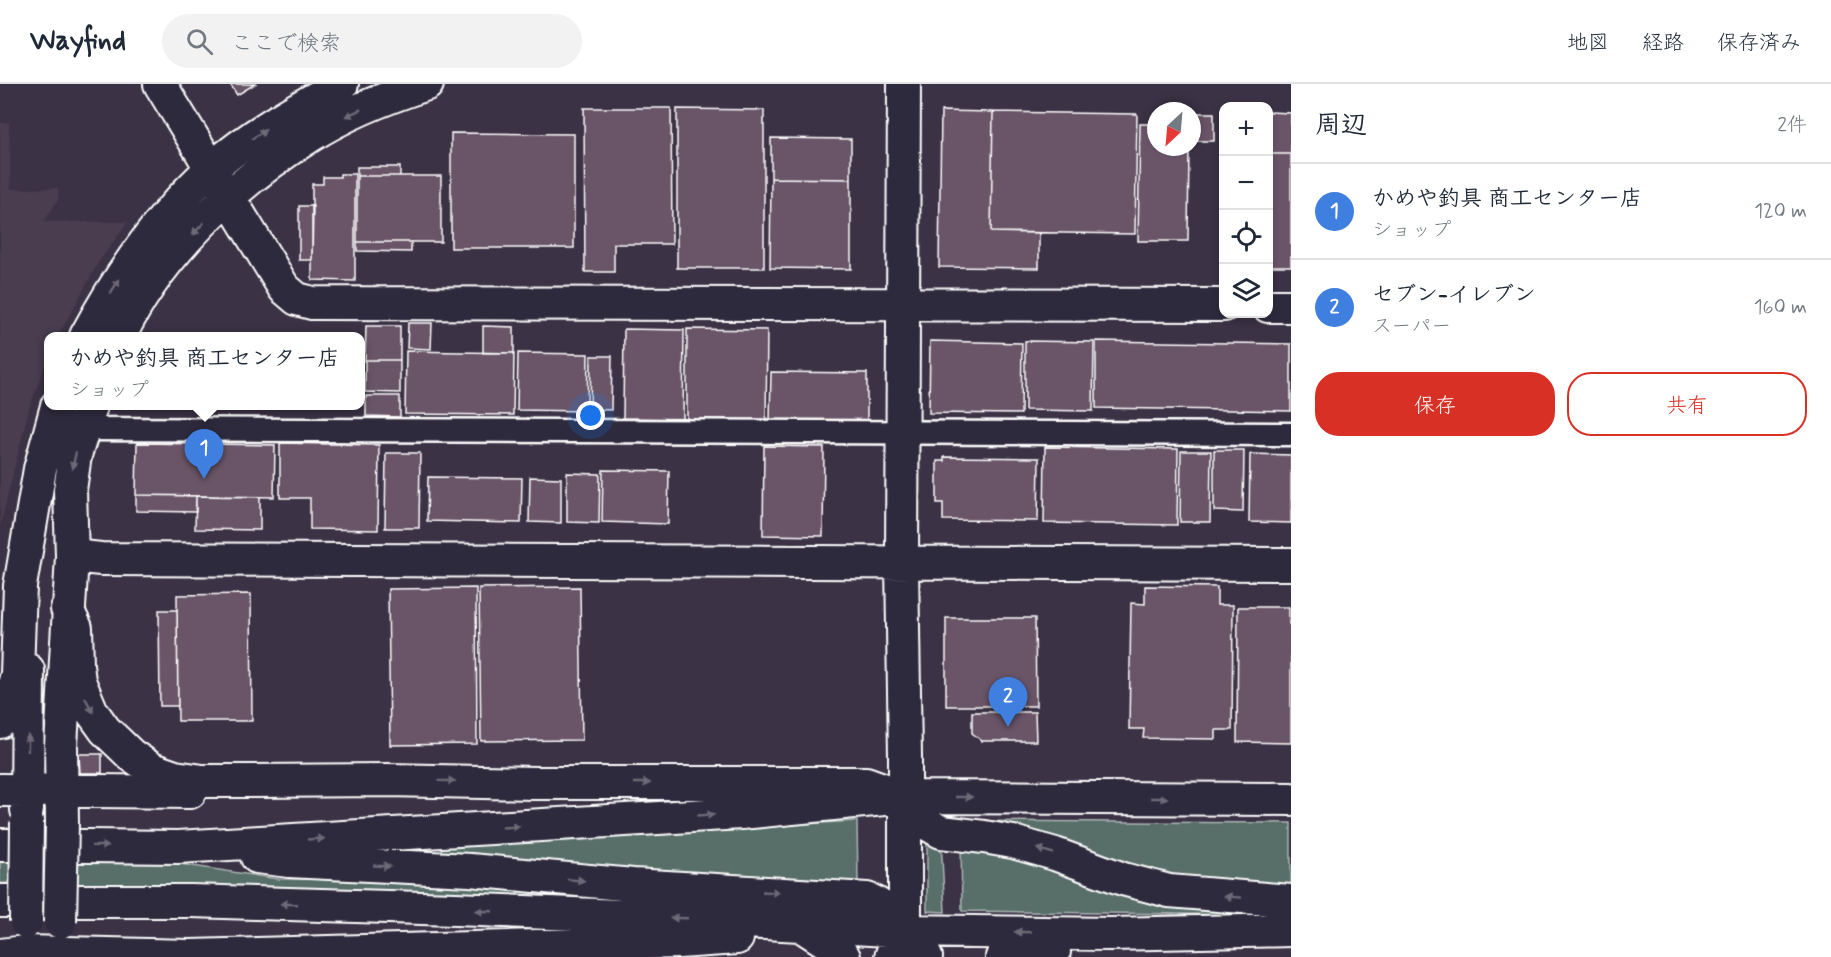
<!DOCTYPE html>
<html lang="ja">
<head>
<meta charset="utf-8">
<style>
	:root { --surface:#fff; --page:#f2f2f3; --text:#1f2937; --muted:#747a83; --line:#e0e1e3; --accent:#d93025 }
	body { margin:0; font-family:Mynerve,"Klee One",sans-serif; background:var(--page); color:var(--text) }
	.controls { position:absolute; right:18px; top:18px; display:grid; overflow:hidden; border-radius:12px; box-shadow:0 3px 9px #0003 }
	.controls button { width:54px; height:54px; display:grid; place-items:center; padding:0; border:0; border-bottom:2px solid var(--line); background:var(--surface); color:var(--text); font:30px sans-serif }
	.compass { position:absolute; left:1147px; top:18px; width:54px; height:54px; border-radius:50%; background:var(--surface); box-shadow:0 3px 9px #0003; rotate:206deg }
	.you { position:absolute; left:591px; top:332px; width:21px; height:21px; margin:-15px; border:4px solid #fff; border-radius:50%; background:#1a73e8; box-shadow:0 0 0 9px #1a73e833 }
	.badge { display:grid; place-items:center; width:39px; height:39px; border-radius:50%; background:var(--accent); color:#fff; font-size:20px; font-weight:700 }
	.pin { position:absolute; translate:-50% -50px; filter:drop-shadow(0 2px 3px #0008) }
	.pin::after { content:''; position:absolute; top:32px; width:21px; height:18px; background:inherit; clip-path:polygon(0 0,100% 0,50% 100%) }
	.popup { position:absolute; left:44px; top:248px; width:321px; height:78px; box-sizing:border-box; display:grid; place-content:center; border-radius:12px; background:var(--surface); filter:drop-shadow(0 2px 4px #0005); font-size:20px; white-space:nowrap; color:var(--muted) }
	.popup b { font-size:22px; color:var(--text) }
	.popup::after { content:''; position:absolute; left:50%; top:100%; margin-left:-12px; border:12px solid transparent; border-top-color:var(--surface) }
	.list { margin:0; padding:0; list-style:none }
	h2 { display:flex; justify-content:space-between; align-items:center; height:78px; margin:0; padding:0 24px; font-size:26px }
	h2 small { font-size:20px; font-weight:400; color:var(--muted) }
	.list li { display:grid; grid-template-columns:39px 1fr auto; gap:18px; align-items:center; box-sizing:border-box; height:96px; padding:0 24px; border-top:2px solid var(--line) }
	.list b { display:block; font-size:22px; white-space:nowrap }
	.list p { margin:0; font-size:20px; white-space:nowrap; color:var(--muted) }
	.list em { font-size:20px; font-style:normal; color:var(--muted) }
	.actions { display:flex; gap:12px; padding:18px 24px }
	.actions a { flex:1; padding:14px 0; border:2px solid var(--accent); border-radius:24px; text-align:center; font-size:21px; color:var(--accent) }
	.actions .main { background:var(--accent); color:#fff }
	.icon { flex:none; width:33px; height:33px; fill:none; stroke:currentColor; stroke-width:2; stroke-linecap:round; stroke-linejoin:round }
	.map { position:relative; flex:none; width:1291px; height:873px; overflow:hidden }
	header { display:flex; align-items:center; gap:36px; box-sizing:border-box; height:84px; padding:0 30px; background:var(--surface); border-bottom:2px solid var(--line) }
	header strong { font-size:28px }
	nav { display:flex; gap:33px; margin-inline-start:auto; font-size:21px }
	.search { width:420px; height:54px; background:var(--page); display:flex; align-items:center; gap:15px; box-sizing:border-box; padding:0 21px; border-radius:33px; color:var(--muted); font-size:22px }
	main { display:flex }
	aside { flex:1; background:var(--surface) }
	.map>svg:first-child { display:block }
	.built { fill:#493c4f }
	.green { fill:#586e68; stroke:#acb6b4; stroke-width:1.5 }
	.building { fill:#6a5467; stroke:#fff; stroke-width:1.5 }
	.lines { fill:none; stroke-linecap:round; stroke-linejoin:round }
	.street-casing { stroke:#fff; stroke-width:27 }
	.secondary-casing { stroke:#fff; stroke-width:36 }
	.street { stroke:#2f2a3d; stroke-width:22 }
	.secondary { stroke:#2f2a3d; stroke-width:32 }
	.secondary-bridge-casing { stroke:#fff; stroke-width:36; stroke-linecap:butt }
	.secondary-bridge { stroke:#2f2a3d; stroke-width:32 }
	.oneway { fill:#6d6a77 }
</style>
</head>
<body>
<header>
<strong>Wayfind</strong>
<div class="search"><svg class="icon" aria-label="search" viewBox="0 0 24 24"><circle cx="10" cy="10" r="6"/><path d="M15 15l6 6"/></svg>ここで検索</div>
<nav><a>地図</a><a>経路</a><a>保存済み</a></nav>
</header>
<main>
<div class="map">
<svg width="1291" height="873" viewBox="0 0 1291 873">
	<rect width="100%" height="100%" fill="#3b3245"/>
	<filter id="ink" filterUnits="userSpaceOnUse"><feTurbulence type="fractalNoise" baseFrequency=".0167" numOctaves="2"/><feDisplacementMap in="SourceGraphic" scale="12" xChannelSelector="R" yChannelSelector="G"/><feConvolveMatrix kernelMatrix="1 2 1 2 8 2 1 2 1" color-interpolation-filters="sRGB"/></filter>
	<g filter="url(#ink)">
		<path class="built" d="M 9,38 L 11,105 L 58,104 L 58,116 L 44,138 L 128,138 L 99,178 L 58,252 L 48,252 L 48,274 L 29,325 L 0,443 L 0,39 Z"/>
		<path class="green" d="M 857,737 L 858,799 L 647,788 L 442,769 L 440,761 Z
			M 963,737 L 1291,739 L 1291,805 L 1206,802 Z
			M 927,757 L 941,757 L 945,828 L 927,827 Z
			M 961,759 L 1258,821 L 1258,831 L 962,827 Z
			M 0,776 L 160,777 L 278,795 L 405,796 L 496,800 L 700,823 C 467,811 234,801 0,799 Z"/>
		<path class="building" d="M 230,0 L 255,0 L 237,11 Z
			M 584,24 L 671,24 L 672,160 L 614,160 L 614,188 L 585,188 Z
			M 677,25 L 764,26 L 764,184 L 677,184 Z
			M 941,27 L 993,28 L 991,148 L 1039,149 L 1039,184 L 939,183 Z
			M 993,28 L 1137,30 L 1135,150 L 991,148 Z
			M 1268,28 L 1291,29 L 1291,70 L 1268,70 Z
			M 1198,29 L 1214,29 L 1214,57 L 1197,57 Z
			M 1140,40 L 1156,40 L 1156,63 L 1189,63 L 1188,157 L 1138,157 Z
			M 451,49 L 574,50 L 574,164 L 451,164 Z
			M 771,54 L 851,55 L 851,95 L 771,94 Z
			M 1268,70 L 1291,70 L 1291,182 L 1268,182 Z
			M 357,83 L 400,83 L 400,92 L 357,92 Z
			M 340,90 L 355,90 L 355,197 L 312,196 L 312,100 L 323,100 L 323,93 L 340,93 Z
			M 357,92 L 441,92 L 441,158 L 357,158 Z
			M 771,94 L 851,95 L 851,185 L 770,184 Z
			M 299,122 L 313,122 L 312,176 L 299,176 Z
			M 357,158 L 411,158 L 411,168 L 357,167 Z
			M 408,239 L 432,239 L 431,265 L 407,264 Z
			M 366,242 L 400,242 L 400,276 L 365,276 Z
			M 483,242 L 514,243 L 514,269 L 483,269 Z
			M 624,245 L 684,246 L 683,335 L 623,334 Z
			M 687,245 L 767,246 L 766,336 L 687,335 Z
			M 930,257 L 1022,259 L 1021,330 L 929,329 Z
			M 1025,257 L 1094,258 L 1093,327 L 1025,326 Z
			M 1096,257 L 1291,260 L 1291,327 L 1096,324 Z
			M 406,267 L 514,269 L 513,331 L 405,330 Z
			M 518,269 L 588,270 L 587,327 L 517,326 Z
			M 591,272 L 612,272 L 611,326 L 590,325 Z
			M 365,276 L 400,276 L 400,309 L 365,308 Z
			M 771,288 L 867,289 L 867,337 L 770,336 Z
			M 366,312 L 400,312 L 400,333 L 366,332 Z
			M 137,359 L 275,361 L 274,413 L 136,411 Z
			M 280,359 L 379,361 L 378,446 L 310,445 L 310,414 L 280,414 Z
			M 764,362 L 824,363 L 823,452 L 763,451 Z
			M 1045,363 L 1178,365 L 1177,441 L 1044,439 Z
			M 1214,366 L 1244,366 L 1243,428 L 1214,427 Z
			M 1181,367 L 1211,367 L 1210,438 L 1180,438 Z
			M 386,369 L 420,369 L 419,444 L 385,444 Z
			M 1250,370 L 1291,371 L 1291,439 L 1249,438 Z
			M 944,373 L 1039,374 L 1038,437 L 943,436 L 943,419 L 937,419 L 937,377 L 944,377 Z
			M 603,386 L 669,387 L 668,440 L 602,438 Z
			M 567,389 L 600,390 L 599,439 L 567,438 Z
			M 428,393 L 522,394 L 521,439 L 427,437 Z
			M 530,393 L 561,394 L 561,439 L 529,438 Z
			M 136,411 L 196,412 L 196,428 L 136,427 Z
			M 196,412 L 260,413 L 260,446 L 195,445 Z
			M 1145,502 L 1217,503 L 1217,521 L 1233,521 L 1232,646 L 1216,646 L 1216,655 L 1143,654 L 1144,645 L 1129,645 L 1131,519 L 1145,520 Z
			M 580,503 L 582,656 L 481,657 L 479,504 Z
			M 476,504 L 477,660 L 390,661 L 388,505 Z
			M 251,510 L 252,637 L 178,637 L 177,511 Z
			M 1238,523 L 1289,523 L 1289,540 L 1291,540 L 1291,659 L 1237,658 Z
			M 159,526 L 177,526 L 178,622 L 160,622 Z
			M 946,534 L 1035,534 L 1036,622 L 946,622 Z
			M 972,628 L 1035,628 L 1036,657 L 982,657 L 972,649 Z
			M 79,670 L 102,670 L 102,689 L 80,689 Z"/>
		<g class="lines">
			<defs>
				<path id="street" d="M 83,345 L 1291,350"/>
				<path id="secondary" d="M 160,0 L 284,204 L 297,215 L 312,219 L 1224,221
					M 1268,222 L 1291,222
					M 86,252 C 119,191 159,132 211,85 C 250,51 297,24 342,0
					M 120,252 C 158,171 235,99 310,52 C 346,29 387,13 427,0
					M 72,472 L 101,475 L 1291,480
					M 67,525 L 76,544 L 77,581 L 79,597 L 92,628 L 105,646 L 131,671 L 152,685 L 175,693 L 203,697 L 251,697 L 388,696 L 535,699 L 866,699 L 905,713 L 922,737 L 941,748 L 984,753 L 1013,758 L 1055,770 L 1123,795 L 1169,807 L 1291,817
					M 0,638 L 10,616 L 17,590 L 20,502 L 40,385 L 57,322
					M 0,706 L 190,708
					M 27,726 L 28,586
					M 62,739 L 61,662 L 72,472 L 70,406 L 75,371 L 91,322
					M 0,761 L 178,763 L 741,729 L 905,713 L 1291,715
					M 257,773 L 289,777 L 470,786 L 633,801 L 867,815 C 887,821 915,855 926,873
					M 0,817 L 191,817 L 455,825 L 693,835 L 905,847 L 1111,850 L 1291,846
					M 802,842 L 830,860 L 844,873
					M 0,871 L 25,868 L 190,872 L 679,858 L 737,854
					M 891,873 L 895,862 L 905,847 L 905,672 L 902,479 L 904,0
					M 1002,873 L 1012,870 L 1054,868"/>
			</defs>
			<use href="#street" class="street-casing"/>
			<use href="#secondary" class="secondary-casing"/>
			<use href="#street" class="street"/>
			<use href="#secondary" class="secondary"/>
			<defs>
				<path id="secondary-bridge" d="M 26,838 L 27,738
					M 60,838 L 62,739"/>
			</defs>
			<use href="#secondary-bridge" class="secondary-bridge-casing"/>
			<use href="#secondary-bridge" class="secondary-bridge"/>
		</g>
		<defs><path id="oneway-solid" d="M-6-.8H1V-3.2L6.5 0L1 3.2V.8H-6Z" transform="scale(1.5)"/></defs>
		<g class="oneway">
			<use href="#oneway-solid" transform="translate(353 29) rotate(156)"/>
			<use href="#oneway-solid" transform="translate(259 50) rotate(-34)"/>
			<use href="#oneway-solid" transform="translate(198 145) rotate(133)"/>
			<use href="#oneway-solid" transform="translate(115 202) rotate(-58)"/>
			<use href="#oneway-solid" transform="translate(74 377) rotate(102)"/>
			<use href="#oneway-solid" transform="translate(89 621) rotate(62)"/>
			<use href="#oneway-solid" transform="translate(28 659) rotate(-89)"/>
			<use href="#oneway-solid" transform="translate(447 697) rotate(1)"/>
			<use href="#oneway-solid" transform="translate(642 699)"/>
			<use href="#oneway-solid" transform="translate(964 713)"/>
			<use href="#oneway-solid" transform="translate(1159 714)"/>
			<use href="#oneway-solid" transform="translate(706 731) rotate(-3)"/>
			<use href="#oneway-solid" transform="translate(511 743) rotate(-3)"/>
			<use href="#oneway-solid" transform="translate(316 755) rotate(-3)"/>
			<use href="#oneway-solid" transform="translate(100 762) rotate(1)"/>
			<use href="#oneway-solid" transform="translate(1045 767) rotate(-164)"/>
			<use href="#oneway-solid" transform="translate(382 782) rotate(3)"/>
			<use href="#oneway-solid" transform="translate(576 796) rotate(5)"/>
			<use href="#oneway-solid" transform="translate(771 808) rotate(3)"/>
			<use href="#oneway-solid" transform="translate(1233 813) rotate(-176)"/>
			<use href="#oneway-solid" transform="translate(289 820) rotate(-178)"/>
			<use href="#oneway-solid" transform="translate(484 827) rotate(-178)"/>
			<use href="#oneway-solid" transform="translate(679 834) rotate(-178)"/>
			<use href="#oneway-solid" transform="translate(1023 848) rotate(-179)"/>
		</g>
	</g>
</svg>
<div class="controls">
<button>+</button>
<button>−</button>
<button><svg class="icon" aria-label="locate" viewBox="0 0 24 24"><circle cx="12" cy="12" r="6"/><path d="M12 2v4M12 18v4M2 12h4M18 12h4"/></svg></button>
<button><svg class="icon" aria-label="layers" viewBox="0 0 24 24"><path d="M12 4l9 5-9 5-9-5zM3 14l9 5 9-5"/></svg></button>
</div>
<svg class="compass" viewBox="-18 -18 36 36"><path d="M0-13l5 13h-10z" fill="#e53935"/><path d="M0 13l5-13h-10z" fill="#747a83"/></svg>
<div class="you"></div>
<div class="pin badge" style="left:204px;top:395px;background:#3f7fe0">1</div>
<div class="popup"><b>かめや釣具 商工センター店</b>ショップ</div>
<div class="pin badge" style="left:1008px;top:643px;background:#3f7fe0">2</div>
</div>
<aside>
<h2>周辺<small>2件</small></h2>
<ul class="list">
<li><span class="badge" style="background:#3f7fe0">1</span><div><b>かめや釣具 商工センター店</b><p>ショップ</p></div><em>120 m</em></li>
<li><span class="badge" style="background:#3f7fe0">2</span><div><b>セブン-イレブン</b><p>スーパー</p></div><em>160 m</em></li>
</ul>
<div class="actions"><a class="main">保存</a><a>共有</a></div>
</aside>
</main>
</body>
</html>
